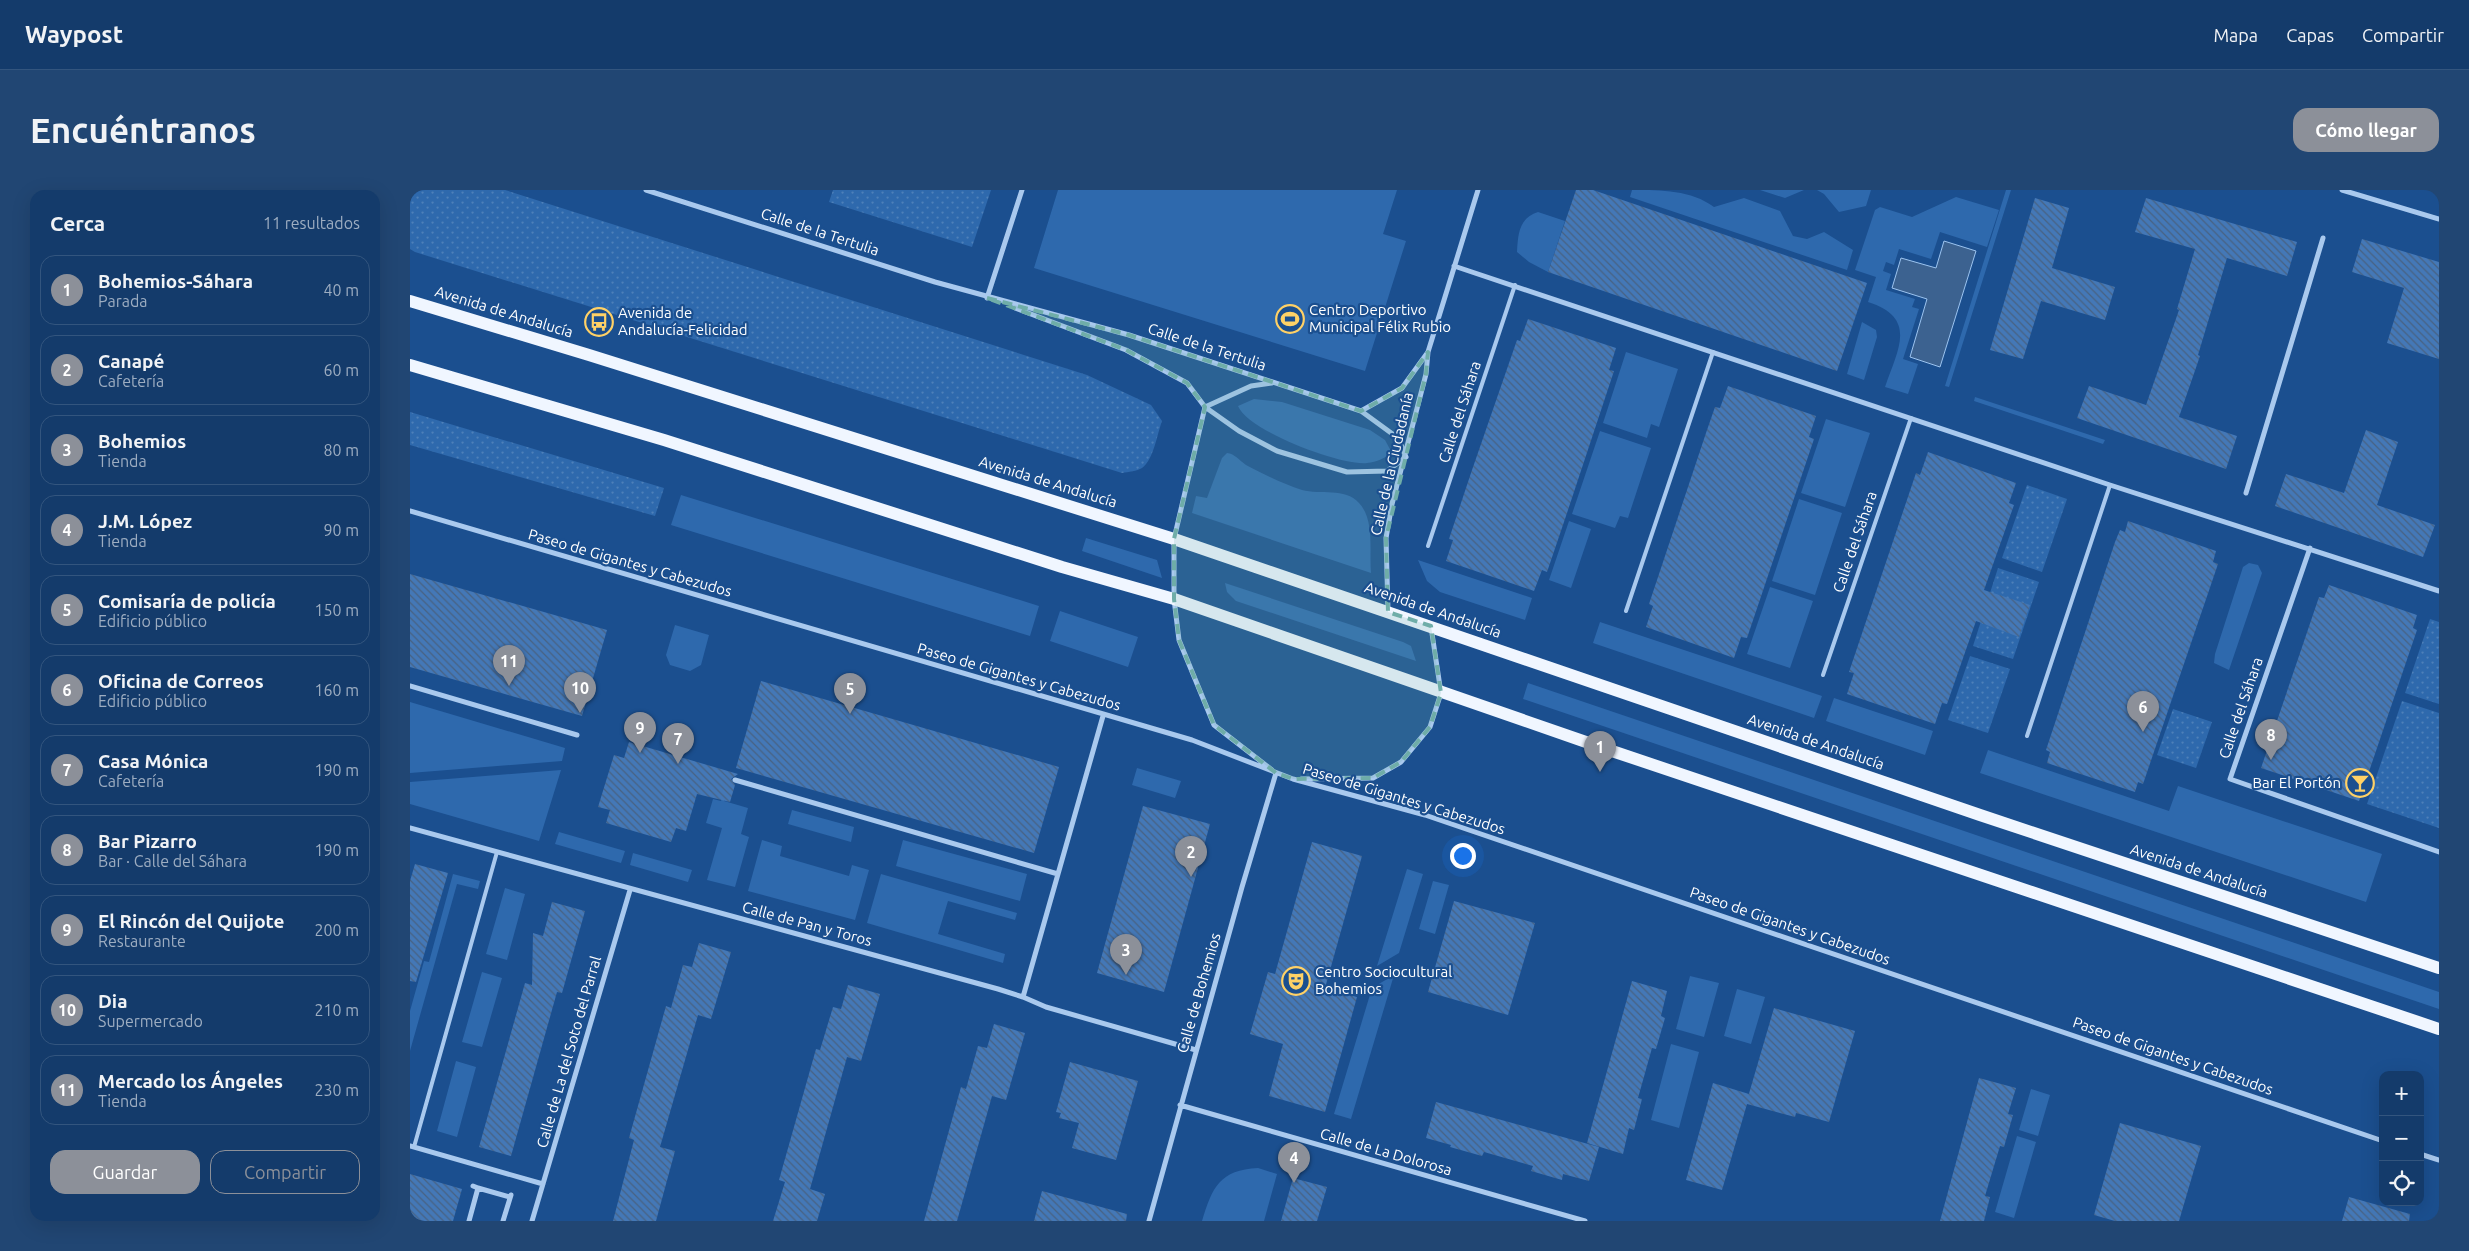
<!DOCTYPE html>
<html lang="es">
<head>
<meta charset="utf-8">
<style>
	:root { --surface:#143b6b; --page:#214673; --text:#f1f3f6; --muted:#9dadc1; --line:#33557e; --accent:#8c9099 }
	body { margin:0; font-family:Ubuntu,sans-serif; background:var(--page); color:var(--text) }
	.controls { position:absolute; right:15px; bottom:15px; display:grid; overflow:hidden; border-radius:10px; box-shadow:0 5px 20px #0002 }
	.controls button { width:45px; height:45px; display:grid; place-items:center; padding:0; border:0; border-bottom:1px solid var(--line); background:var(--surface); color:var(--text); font:25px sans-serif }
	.you { position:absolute; left:1052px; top:665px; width:18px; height:18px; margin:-12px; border:4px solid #fff; border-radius:50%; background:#1a73e8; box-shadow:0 0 0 8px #1a73e833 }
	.badge { display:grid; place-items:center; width:32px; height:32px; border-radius:50%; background:var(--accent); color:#fff; font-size:16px; font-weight:700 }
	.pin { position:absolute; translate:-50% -41px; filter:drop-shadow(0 1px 2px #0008) }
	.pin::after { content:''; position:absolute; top:26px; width:18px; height:15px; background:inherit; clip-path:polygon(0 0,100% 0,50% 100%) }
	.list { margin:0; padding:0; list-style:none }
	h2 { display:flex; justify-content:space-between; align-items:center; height:65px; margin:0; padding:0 20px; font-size:21px }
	h2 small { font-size:16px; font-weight:400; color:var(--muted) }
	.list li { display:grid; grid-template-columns:32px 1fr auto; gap:15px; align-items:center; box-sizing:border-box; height:70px; margin:0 10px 10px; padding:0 10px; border:1px solid var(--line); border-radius:15px }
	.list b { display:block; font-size:19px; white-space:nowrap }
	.list p { margin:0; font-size:16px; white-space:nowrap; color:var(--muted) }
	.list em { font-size:16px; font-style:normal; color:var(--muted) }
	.actions { display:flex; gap:10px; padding:15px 20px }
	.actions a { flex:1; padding:11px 0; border:1px solid var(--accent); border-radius:15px; text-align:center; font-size:18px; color:var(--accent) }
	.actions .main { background:var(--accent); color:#fff }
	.icon { flex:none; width:28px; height:28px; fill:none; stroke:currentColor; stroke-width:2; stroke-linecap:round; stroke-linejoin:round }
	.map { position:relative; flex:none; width:2029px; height:1031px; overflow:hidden; border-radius:15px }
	header { display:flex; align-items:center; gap:30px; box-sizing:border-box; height:70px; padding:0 25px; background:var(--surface); border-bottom:1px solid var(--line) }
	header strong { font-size:24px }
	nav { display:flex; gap:28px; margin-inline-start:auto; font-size:18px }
	.intro { display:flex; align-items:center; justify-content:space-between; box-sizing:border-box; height:120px; padding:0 30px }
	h1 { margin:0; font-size:35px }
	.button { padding:12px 22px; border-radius:15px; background:var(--accent); color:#fff; font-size:18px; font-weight:700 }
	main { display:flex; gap:30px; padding:0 30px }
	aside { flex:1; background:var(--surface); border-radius:15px; box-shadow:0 5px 20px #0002 }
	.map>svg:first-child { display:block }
	.green { fill:#2e69ad }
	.park { fill:url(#park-dots) }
	.water { fill:#3c6290; stroke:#9cc4f0 }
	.building { fill:url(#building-back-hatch) }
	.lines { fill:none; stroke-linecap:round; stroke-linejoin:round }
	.lane { stroke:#a9c9ee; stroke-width:4 }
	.street { stroke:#a9c9ee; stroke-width:5 }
	.primary { stroke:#f0f6ff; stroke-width:12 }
	.marked { fill:#6fada8; fill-opacity:0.2; stroke:#6fada8; stroke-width:4; stroke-dasharray:10 6; stroke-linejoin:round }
	.labels { text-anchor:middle; stroke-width:4.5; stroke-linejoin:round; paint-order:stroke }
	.street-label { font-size:15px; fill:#fff; stroke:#1b4f8f }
	.poi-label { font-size:15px; fill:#fff; stroke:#1b4f8f; text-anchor:start }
</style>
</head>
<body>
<header>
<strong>Waypost</strong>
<nav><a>Mapa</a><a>Capas</a><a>Compartir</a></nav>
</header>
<div class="intro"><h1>Encuéntranos</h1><a class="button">Cómo llegar</a></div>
<main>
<aside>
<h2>Cerca<small>11 resultados</small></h2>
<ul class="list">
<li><span class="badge">1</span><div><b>Bohemios-Sáhara</b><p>Parada</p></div><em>40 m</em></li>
<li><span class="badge">2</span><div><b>Canapé</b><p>Cafetería</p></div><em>60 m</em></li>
<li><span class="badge">3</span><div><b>Bohemios</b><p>Tienda</p></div><em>80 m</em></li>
<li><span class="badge">4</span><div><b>J.M. López</b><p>Tienda</p></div><em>90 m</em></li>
<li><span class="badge">5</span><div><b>Comisaría de policía</b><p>Edificio público</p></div><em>150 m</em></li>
<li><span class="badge">6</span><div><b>Oficina de Correos</b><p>Edificio público</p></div><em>160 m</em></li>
<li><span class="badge">7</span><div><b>Casa Mónica</b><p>Cafetería</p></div><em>190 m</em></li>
<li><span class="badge">8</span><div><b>Bar Pizarro</b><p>Bar · Calle del Sáhara</p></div><em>190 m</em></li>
<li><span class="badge">9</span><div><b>El Rincón del Quijote</b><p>Restaurante</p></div><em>200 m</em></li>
<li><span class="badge">10</span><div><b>Dia</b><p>Supermercado</p></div><em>210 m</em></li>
<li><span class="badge">11</span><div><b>Mercado los Ángeles</b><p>Tienda</p></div><em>230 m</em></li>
</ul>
<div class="actions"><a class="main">Guardar</a><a>Compartir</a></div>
</aside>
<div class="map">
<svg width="2029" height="1031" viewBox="0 0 2029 1031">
	<defs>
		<pattern id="park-dots" width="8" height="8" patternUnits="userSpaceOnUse" patternTransform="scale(1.25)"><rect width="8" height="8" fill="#2e69ad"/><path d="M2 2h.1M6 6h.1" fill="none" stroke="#4d80b9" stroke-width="1.8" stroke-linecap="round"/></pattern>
		<pattern id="building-back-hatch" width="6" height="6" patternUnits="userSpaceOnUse" patternTransform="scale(1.25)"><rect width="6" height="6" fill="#4478b7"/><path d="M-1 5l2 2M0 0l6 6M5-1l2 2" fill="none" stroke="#486282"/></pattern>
	</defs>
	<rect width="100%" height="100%" fill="#1b4f8f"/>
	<path class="green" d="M 648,0 L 987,0 L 973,44 L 996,51 L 955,181 L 624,78 Z
		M 1222,0 C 1252,0 1281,0 1304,17 L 1334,8 L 1370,21 L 1383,46 L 1397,49 L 1414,42 L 1443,60 L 1437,80 L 1220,7 Z
		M 1350,0 L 1394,0 L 1375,8 Z
		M 1407,0 L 1461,0 L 1456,16 L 1429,22 L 1414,4 Z
		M 1596,0 L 1601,0 L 1539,197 L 1535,196 Z
		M 1546,7 L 1589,20 L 1577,57 L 1530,42 L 1521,69 L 1489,59 L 1484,75 L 1476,72 L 1473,81 L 1481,84 L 1476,100 L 1505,109 L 1502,117 L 1509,119 L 1493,169 L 1508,174 L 1498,204 L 1475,197 C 1488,159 1508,128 1458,112 L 1466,87 L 1445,80 L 1465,20 L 1470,17 L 1502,27 Z
		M 1128,22 L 1155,31 L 1138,82 L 1119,72 L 1107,62 C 1108,44 1109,28 1128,22 Z
		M 1452,132 L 1466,140 L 1467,147 L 1454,190 L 1437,184 Z
		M 1216,162 L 1268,179 L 1249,237 L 1241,234 L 1237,248 L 1193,233 Z
		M 1565,207 L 1695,250 L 1693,254 L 1564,211 Z
		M 844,209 L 872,212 L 960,240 L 975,250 L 982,263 C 975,268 967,272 957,273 C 931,276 838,241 828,216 Z
		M 1416,229 L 1460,243 L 1435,317 L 1391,303 Z
		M 1190,241 L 1241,258 L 1218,328 L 1210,326 L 1205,338 L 1162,324 Z
		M 817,263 C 825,264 829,270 836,275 C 853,284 873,294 892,300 C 910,305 935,297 949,313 C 965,330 959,361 961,383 L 782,323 L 786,306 L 797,308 L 812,268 Z
		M 271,305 L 629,416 L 620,446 L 261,335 Z
		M 1389,309 L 1432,323 L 1405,405 L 1362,391 Z
		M 1159,331 L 1181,339 L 1161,398 L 1139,390 Z
		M 676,348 L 747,370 L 752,388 L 672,361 Z
		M 1008,370 L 1122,408 L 1115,430 L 1030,402 L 1017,391 Z
		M 1839,373 L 1848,375 L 1852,383 L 1819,480 L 1804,473 L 1805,464 L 1833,377 Z
		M 815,393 L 993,452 L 1001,456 L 1006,471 L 826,411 L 817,402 Z
		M 1360,397 L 1403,411 L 1380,478 L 1337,464 Z
		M 650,421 L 728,447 L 718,477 L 640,451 Z
		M 1190,432 L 1412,506 L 1404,528 L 1183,453 Z
		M 265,435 L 299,445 L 291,475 L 280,481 L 260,475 L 256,465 Z
		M 1118,493 L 2029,802 L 2029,819 L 1113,509 Z
		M 1424,508 L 1523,541 L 1515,565 L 1416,531 Z
		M 0,512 L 155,558 L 152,571 L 0,583 Z
		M 1578,560 L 1759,621 L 1768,596 L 1972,664 L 1956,712 L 1570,583 Z
		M 727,578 L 771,591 L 765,608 L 722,595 Z
		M 151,580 L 129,651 L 0,614 L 0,592 Z
		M 314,601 L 316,602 L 314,611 L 338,618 L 331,644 L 339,647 L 325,697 L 297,690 L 312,638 L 296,633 L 303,609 L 311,611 Z
		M 382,620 L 444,637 L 441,652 L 378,634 Z
		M 149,642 L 215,661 L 211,673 L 145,654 Z
		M 352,650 L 372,656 L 370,666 L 439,686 L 442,675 L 459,680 L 445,730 L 338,701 Z
		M 493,650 L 617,684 L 610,711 L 486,676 Z
		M 223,663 L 282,680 L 278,692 L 220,675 Z
		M 997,679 L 1013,684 L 989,763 L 967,776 Z
		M 43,684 L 70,691 L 68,699 L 47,694 L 0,861 L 0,821 L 14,771 L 19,772 Z
		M 471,684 L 607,723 L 605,730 L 538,711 L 528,744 L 595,764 L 593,773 L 457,733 Z
		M 1023,691 L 1039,695 L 1025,744 L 1009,739 Z
		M 95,698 L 115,704 L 97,770 L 76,764 Z
		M 72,782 L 92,788 L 72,857 L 52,852 Z
		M 984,785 L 941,929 L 924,924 L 962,798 Z
		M 1280,786 L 1309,793 L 1294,847 L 1266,839 Z
		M 1327,799 L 1355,807 L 1341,854 L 1314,846 Z
		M 1261,854 L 1289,862 L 1269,938 L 1241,930 Z
		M 46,871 L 66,877 L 47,947 L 27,941 Z
		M 1621,899 L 1640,905 L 1628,946 L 1609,940 Z
		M 1607,946 L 1626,952 L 1604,1028 L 1585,1022 Z
		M 848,978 L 867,984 L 854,1031 L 792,1031 C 802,997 810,980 848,978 Z"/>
	<path class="park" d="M 0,0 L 95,0 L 677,185 L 741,215 L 752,231 C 747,244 744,269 732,278 C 727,281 718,282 712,283 L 5,62 L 0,59 Z
		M 423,0 L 581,0 L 562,57 L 419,12 Z
		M 0,222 L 254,298 L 245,326 L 0,255 Z
		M 1617,295 L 1657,309 L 1632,382 L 1592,368 Z
		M 1588,378 L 1629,392 L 1603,469 L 1563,456 Z
		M 2020,429 L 2029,432 L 2029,514 L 1995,503 Z
		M 1560,466 L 1600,479 L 1578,543 L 1538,530 Z
		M 1992,511 L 2029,523 L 2029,638 L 1957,614 Z
		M 1763,519 L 1802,532 L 1786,578 L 1747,565 Z"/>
	<path class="water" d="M 1534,51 L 1566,61 L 1530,177 L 1500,167 L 1517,109 L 1482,98 L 1491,68 L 1526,78 Z"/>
	<path class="building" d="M 1166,0 L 1183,0 L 1457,93 L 1427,181 L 1138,82 Z
		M 1625,8 L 1659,18 L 1642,78 L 1705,97 L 1695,130 L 1631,111 L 1613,169 L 1580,160 Z
		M 1736,8 L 1887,52 L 1877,86 L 1817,68 L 1788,165 L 1790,166 L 1769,227 L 1827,246 L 1816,279 L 1667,228 L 1679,196 L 1736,215 L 1769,120 L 1767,119 L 1785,59 L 1725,42 Z
		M 1952,49 L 2029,72 L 2029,169 L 1977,153 L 1994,98 L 1942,82 Z
		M 1118,129 L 1206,158 L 1199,180 L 1204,181 L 1156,326 L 1137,382 L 1132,380 L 1124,401 L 1036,371 L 1043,350 L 1039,349 L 1062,280 L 1107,150 L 1110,151 Z
		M 1318,196 L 1406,226 L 1399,247 L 1404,249 L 1337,448 L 1331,447 L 1324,468 L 1236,437 L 1243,416 L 1239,414 L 1297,240 L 1305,217 L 1310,218 Z
		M 1956,240 L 1988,252 L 1967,315 L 2025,335 L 2013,367 L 1865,316 L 1876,284 L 1934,303 Z
		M 1518,262 L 1606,293 L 1599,313 L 1604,315 L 1574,400 L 1620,415 L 1609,447 L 1566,431 L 1537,514 L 1532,513 L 1525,534 L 1437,504 L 1444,483 L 1439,482 L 1506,283 L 1510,285 Z
		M 1718,331 L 1806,361 L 1803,372 L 1808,374 L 1733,594 L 1728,592 L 1725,602 L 1637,573 L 1640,562 L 1636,560 L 1705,352 L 1710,340 L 1715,342 Z
		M 0,384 L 197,440 L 172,526 L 0,477 Z
		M 1919,395 L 2007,425 L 2003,438 L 2007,440 L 1949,611 L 1851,578 L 1909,407 L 1914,408 Z
		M 351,491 L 649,577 L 624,663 L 326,578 Z
		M 219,552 L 328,584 L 321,589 L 325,595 L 320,612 L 287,604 L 276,641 L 266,638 L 261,652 L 196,633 L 200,620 L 188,617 L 204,565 L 214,568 Z
		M 733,616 L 800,634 L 754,802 L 687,783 Z
		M 902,652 L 952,666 L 915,798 L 947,807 L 915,922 L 859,906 L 873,854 L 840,844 L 858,782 L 865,784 Z
		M 5,674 L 38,683 L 6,792 L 0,791 L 0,691 Z
		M 1044,711 L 1125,733 L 1098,825 L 1018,802 Z
		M 142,712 L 175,721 L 152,803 L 147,802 L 101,966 L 69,957 L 115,793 L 122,795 L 123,743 L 133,746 Z
		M 289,753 L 321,762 L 301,829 L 288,825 L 250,957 L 265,961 L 246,1031 L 203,1031 L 224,950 L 219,948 L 256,816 L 261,818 L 273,775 L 282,777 Z
		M 1222,791 L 1257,801 L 1251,826 L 1255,828 L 1246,859 L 1242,858 L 1228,908 L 1232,909 L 1224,940 L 1219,938 L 1213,964 L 1177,953 Z
		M 438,795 L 470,804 L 451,871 L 437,867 L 400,999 L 415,1004 L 407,1031 L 363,1031 L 375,992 L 369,990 L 406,859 L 410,860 L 423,817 L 431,819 Z
		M 1364,818 L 1445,841 L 1419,932 L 1386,923 L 1385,927 L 1337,914 L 1312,1000 L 1276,990 L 1303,893 L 1339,904 L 1338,907 Z
		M 584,834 L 615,843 L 596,910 L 582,906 L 547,1031 L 514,1031 L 551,897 L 556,899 L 568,856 L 577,858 Z
		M 660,872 L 728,891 L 706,970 L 662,958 L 669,933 L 649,928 L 651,923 L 646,922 Z
		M 1569,888 L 1606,898 L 1598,924 L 1603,925 L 1594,957 L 1590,956 L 1575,1006 L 1580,1007 L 1574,1031 L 1530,1031 Z
		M 1026,912 L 1189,957 L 1179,991 L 1153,984 L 1152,990 L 1121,981 L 1123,976 L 1074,962 L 1072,966 L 1040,957 L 1041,955 L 1016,948 Z
		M 1710,933 L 1791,956 L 1769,1031 L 1705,1031 L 1684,1025 Z
		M 0,984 L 52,999 L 43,1031 L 0,1031 Z
		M 883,988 L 917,997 L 907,1031 L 871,1031 Z
		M 632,1001 L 717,1024 L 716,1031 L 624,1031 Z
		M 1939,1007 L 2000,1024 L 1999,1031 L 1932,1031 Z"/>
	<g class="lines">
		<path class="lane" d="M 1018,356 L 1105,95
			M 1216,421 L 1303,162
			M 1413,485 L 1501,228
			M 1617,546 L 1700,295
			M 4,957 L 87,662"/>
		<path class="street" d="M 236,0 L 525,92 L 719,145 L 951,221 L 988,248 L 996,267
			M 1932,0 L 2029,29
			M 1044,76 L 1700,295 L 2029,401
			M 577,108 L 612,0
			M 605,118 L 716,160 L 777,193 L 795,217 L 829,241 L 867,261 L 937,282 L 977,281 L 996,267
			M 795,217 L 764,349 L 764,409 L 769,450 L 804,535 L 862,580
			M 795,217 L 841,196 L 862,193
			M 951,221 L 992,198 L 1018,162
			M 1836,303 L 1913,48
			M 0,321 L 782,550 L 883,589 L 1015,625 L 1973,951
			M 1900,358 L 1820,589 L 2029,662
			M 978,421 L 976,348 L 982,314 L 1016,184 L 1018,162 L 1068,0
			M 0,496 L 167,545
			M 891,589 L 963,588 L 991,572 L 1020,537 L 1031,503 L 1021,437
			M 325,590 L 648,684
			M 0,638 L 588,799 L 613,807 L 636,817 L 786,860
			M 613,807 L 693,526
			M 770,915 L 1175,1031
			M 0,956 L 133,994
			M 2010,964 L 2029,970
			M 68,998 L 100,1007
			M 59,1031 L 68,998 L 63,996
			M 93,1031 L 101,1005
			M 122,1031 L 220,700
			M 739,1031 L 832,697 L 866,583"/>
		<path class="primary" d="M 0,111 L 179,165 L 764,349 L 1570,625 L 2029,778
			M 0,175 L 254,250 L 652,377 L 764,409 L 1199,560 L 2029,839"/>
	</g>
	<path class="marked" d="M 577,108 L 719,145 L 951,221 L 992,198 L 1018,162 L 1016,184 L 976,348 L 978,422 L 1021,436 L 1031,503 L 1020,537 L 991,572 L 963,588 L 883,589 L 866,583 L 804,535 L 769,450 L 764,409 L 764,349 L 795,217 L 777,193 L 716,160 Z"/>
	<defs>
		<symbol id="stadium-ring" viewBox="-11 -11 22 22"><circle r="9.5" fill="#1b4f8f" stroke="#ffd166" stroke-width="1.5"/><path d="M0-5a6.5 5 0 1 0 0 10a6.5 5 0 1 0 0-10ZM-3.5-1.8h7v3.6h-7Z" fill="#ffd166"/></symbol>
		<symbol id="bus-ring" viewBox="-11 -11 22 22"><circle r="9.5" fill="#1b4f8f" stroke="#ffd166" stroke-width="1.5"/><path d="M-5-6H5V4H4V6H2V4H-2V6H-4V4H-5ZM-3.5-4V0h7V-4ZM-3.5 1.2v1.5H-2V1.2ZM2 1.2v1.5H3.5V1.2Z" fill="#ffd166"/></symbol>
		<symbol id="bar-ring" viewBox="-11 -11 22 22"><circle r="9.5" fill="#1b4f8f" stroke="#ffd166" stroke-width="1.5"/><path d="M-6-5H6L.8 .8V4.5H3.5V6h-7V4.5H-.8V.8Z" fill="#ffd166"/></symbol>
		<symbol id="theatre-ring" viewBox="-11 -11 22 22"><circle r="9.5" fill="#1b4f8f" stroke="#ffd166" stroke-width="1.5"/><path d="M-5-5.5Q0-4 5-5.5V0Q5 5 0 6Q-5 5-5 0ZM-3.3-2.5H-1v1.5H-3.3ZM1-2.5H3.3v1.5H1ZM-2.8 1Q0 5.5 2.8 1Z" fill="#ffd166"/></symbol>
	</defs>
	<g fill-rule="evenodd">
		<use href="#stadium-ring" x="864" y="113" width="32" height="32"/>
		<use href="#bus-ring" x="173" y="116" width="32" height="32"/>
		<use href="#bar-ring" x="1934" y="577" width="32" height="32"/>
		<use href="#theatre-ring" x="870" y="775" width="32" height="32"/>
	</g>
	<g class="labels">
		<g class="street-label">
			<text transform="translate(410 42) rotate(18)" y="5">Calle de la Tertulia</text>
			<text transform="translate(94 122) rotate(17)" y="5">Avenida de Andalucía</text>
			<text transform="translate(797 157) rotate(18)" y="5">Calle de la Tertulia</text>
			<text transform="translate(1050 222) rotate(-72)" y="5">Calle del Sáhara</text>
			<text transform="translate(982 274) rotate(-77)" y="5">Calle de la Ciudadanía</text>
			<text transform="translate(638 292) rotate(17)" y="5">Avenida de Andalucía</text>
			<text transform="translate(1445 352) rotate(-71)" y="5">Calle del Sáhara</text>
			<text transform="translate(220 373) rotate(16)" y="5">Paseo de Gigantes y Cabezudos</text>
			<text transform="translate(1023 420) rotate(19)" y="5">Avenida de Andalucía</text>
			<text transform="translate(609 487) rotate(16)" y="5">Paseo de Gigantes y Cabezudos</text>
			<text transform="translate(1831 518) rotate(-71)" y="5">Calle del Sáhara</text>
			<text transform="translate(1406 552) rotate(19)" y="5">Avenida de Andalucía</text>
			<text transform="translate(994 609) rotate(17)" y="5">Paseo de Gigantes y Cabezudos</text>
			<text transform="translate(1789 681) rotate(18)" y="5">Avenida de Andalucía</text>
			<text transform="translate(397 734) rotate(15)" y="5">Calle de Pan y Toros</text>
			<text transform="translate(1380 736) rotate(19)" y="5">Paseo de Gigantes y Cabezudos</text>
			<text transform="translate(789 803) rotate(-74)" y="5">Calle de Bohemios</text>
			<text transform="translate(159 862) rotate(-74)" y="5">Calle de La del Soto del Parral</text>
			<text transform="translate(1763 866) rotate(19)" y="5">Paseo de Gigantes y Cabezudos</text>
			<text transform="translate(976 962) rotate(16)" y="5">Calle de La Dolorosa</text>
		</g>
		<g class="poi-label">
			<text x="899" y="125">Centro Deportivo<tspan x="899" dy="17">Municipal Félix Rubio</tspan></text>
			<text x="208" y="128">Avenida de<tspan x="208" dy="17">Andalucía-Felicidad</tspan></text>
			<text x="1931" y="598" text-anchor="end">Bar El Portón</text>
			<text x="905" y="787">Centro Sociocultural<tspan x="905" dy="17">Bohemios</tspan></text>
		</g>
	</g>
</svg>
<div class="controls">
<button>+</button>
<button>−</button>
<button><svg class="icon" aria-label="locate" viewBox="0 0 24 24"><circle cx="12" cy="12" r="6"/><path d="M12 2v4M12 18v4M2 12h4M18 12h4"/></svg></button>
</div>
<div class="you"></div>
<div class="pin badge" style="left:1190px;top:582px">1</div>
<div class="pin badge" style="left:781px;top:687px">2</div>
<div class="pin badge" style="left:716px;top:785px">3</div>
<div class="pin badge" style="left:884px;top:993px">4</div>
<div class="pin badge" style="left:440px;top:524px">5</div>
<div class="pin badge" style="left:1733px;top:542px">6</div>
<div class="pin badge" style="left:268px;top:574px">7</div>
<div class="pin badge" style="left:1861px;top:570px">8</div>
<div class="pin badge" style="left:230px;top:563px">9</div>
<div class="pin badge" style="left:170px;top:523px">10</div>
<div class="pin badge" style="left:99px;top:496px">11</div>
</div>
</main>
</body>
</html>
